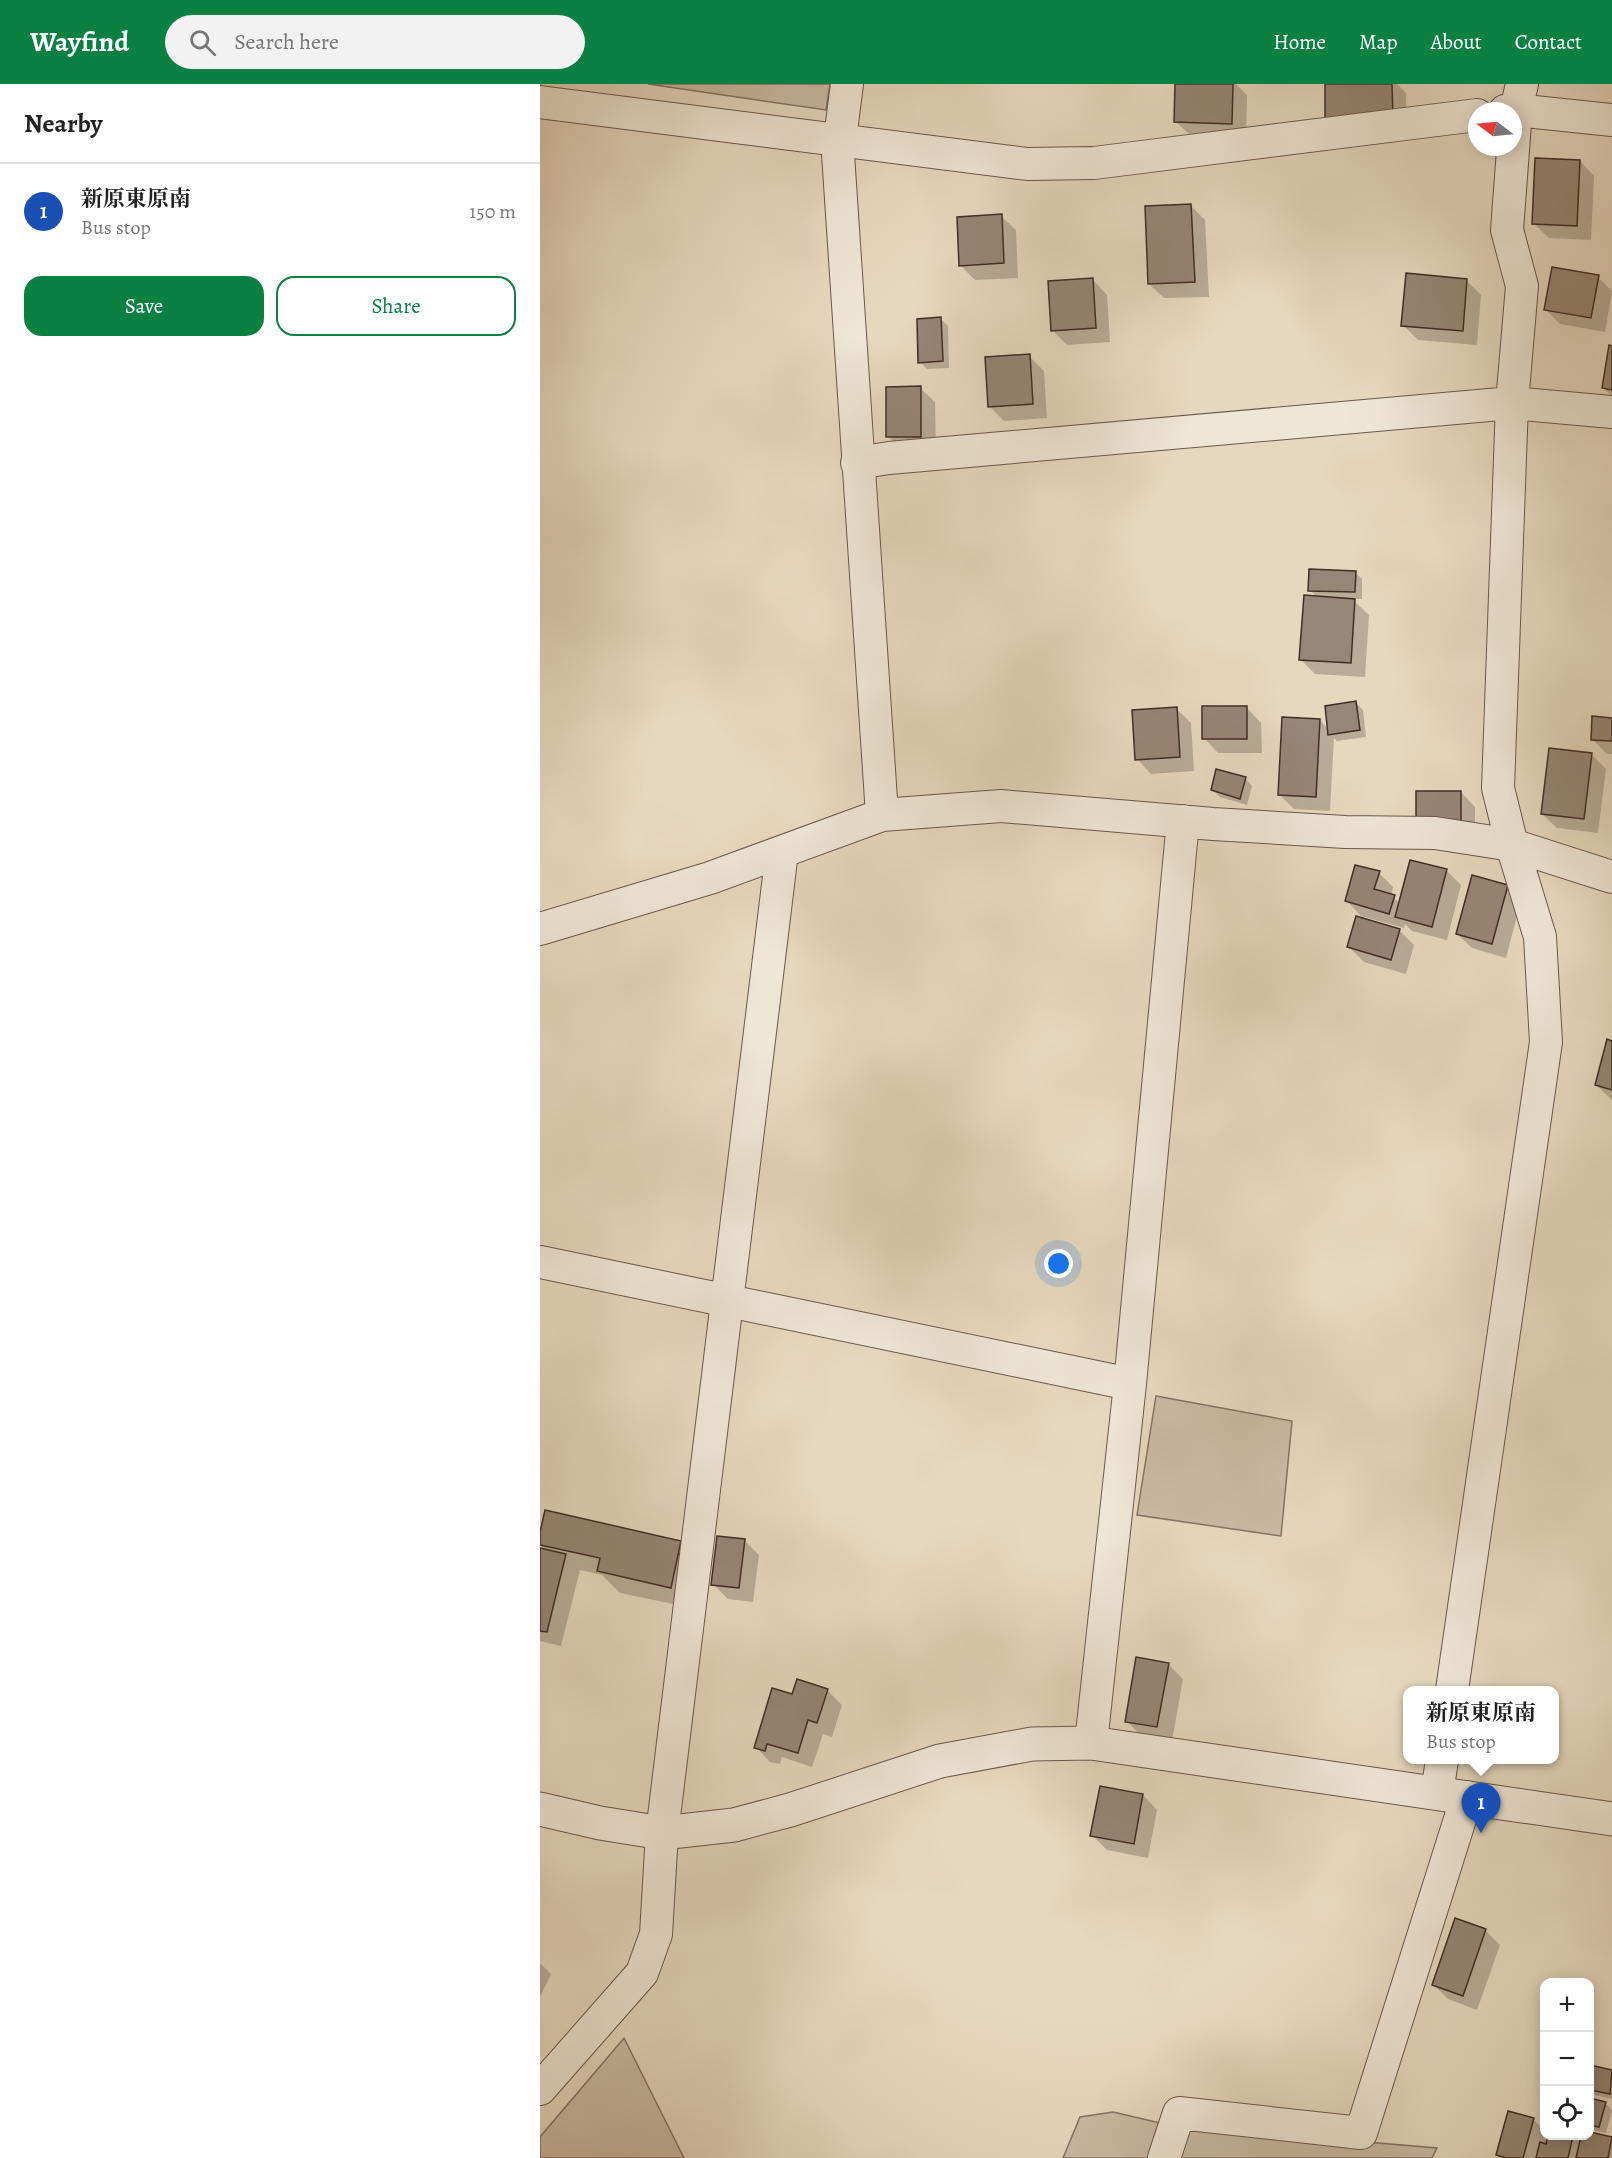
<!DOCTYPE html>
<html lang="en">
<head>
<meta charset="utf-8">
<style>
	:root { --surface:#fff; --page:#f2f2f2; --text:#222; --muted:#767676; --line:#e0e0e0; --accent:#0b8043 }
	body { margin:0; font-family:Alegreya,"Noto Serif JP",serif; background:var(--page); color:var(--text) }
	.controls { position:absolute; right:18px; bottom:18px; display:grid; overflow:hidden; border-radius:12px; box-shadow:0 3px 15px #0003 }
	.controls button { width:54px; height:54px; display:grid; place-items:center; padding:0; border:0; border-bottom:2px solid var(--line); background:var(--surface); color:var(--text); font:30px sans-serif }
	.compass { position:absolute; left:928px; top:18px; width:54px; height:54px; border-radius:50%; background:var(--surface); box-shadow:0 3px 15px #0003; rotate:286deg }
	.you { position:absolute; left:519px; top:1180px; width:21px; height:21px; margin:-15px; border:4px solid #fff; border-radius:50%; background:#1a73e8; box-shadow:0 0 0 9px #1a73e833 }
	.badge { display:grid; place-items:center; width:39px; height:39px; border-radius:50%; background:var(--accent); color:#fff; font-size:20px; font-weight:700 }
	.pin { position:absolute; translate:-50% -50px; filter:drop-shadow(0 2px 3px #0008) }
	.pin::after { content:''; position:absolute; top:32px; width:21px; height:18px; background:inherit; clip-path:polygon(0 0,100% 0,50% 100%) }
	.popup { position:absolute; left:863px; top:1602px; width:156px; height:78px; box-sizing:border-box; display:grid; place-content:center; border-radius:12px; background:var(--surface); filter:drop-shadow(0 2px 4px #0005); font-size:20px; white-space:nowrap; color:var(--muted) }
	.popup b { font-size:22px; color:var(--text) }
	.popup::after { content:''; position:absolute; left:50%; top:100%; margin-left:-12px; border:12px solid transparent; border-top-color:var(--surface) }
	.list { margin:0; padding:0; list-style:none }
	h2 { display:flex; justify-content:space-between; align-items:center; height:78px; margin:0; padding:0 24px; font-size:26px }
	h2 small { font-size:20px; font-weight:400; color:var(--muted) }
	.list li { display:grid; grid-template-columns:39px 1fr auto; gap:18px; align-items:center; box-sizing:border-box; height:96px; padding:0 24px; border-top:2px solid var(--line) }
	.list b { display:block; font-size:22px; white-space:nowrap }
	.list p { margin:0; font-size:20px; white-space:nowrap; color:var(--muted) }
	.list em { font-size:20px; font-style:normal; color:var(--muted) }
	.actions { display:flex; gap:12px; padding:18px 24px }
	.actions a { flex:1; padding:14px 0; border:2px solid var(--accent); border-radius:18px; text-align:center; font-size:21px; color:var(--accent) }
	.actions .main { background:var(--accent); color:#fff }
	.icon { flex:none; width:33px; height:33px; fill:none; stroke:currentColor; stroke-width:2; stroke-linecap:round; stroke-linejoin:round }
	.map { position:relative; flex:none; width:1072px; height:2074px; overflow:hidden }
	header { display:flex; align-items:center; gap:36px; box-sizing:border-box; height:84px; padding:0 30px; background:var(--accent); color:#fff }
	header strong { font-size:28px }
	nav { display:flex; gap:33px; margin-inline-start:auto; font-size:21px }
	.search { width:420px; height:54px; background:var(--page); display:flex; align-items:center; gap:15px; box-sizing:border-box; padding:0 21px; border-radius:33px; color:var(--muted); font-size:22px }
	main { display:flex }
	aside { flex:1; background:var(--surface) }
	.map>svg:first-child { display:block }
	.green { fill:#cabba5; stroke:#857465; stroke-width:1.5 }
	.shadow { fill:#0003 }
	.building { fill:#968675; stroke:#402d25; stroke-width:1.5 }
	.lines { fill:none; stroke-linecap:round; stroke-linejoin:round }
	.minor-casing { stroke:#6a584c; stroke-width:34 }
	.tertiary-casing { stroke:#6a584c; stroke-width:35 }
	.minor { stroke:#efe6d5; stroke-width:32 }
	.tertiary { stroke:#efe6d5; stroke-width:33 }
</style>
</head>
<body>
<header>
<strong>Wayfind</strong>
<div class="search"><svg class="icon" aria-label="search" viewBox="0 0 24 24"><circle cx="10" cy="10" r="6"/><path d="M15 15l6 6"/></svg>Search here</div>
<nav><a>Home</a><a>Map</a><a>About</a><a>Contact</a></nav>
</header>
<main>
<aside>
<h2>Nearby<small></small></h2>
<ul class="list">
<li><span class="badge" style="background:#1a4fb4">1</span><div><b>新原東原南</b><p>Bus stop</p></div><em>150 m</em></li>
</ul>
<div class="actions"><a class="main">Save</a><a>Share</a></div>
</aside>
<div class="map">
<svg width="1072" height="2074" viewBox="0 0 1072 2074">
	<rect width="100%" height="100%" fill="#e6d8bf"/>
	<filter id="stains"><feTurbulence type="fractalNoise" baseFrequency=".00333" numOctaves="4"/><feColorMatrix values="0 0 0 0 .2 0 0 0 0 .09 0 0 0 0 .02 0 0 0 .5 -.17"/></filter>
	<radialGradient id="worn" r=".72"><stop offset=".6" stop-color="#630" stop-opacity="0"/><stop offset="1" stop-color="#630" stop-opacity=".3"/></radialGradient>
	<path class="green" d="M 108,0 L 290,0 L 286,26 Z
		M 616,1312 L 752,1337 L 741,1452 L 597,1431 Z
		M 84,1954 L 144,2074 L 0,2074 L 0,2053 Z
		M 573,2028 L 633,2042 L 897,2064 L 892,2074 L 523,2074 L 540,2033 Z"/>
	<path class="shadow" d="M 637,0 L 696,0 L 707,11 L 706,54 L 651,52 L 636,38 Z
		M 786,0 L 857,0 L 866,9 L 867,48 Z
		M 1040,77 L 1054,92 L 1051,156 L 1009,154 L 994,140 Z
		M 651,122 L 665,136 L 669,213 L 624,214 L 609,200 Z
		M 461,132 L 476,146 L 478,194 L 435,196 L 421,182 Z
		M 1058,193 L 1072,207 L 1065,248 L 1020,240 L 1005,225 Z
		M 553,196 L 567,211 L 570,258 L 527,261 L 512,246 Z
		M 926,196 L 941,211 L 937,261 L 878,256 L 863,241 Z
		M 401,235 L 408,242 L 409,284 L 387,285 L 380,278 Z
		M 1070,263 L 1072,263 L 1072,312 L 1063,304 Z
		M 489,272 L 504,287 L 507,334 L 464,337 L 449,322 Z
		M 380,304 L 395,318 L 396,367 L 363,367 L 348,352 Z
		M 815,488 L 822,495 L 822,515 L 812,515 L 829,531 L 825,593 L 775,590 L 760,575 L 777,514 L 770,506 Z
		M 816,619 L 823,626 L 826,653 L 797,657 L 794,654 L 790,727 L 754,725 L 739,710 L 780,636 L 789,646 Z
		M 707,624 L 721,639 L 722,669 L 678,669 L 664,654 Z
		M 637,625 L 651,639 L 654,687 L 611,690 L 597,675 Z
		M 1053,634 L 1072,635 L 1072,670 L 1067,670 L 1052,655 Z
		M 1052,671 L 1066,685 L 1058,749 L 1017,744 L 1002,730 Z
		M 705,694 L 712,702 L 707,721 L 680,713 L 673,706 Z
		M 877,708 L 921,708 L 935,723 L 935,753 Z
		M 906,786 L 921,801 L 907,856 L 872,847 L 865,840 L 864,844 L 821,832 L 807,817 L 839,789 L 853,803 L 851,812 L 860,819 Z
		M 967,802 L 981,817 L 966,874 L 932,864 L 917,850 Z
		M 859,846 L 874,861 L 866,890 L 824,878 L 809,863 Z
		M 1068,957 L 1072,958 L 1072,1016 L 1056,1001 Z
		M 0,1455 L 141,1458 L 162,1480 L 153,1524 L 80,1509 L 62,1491 L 40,1486 L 21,1562 L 0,1557 L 0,1465 L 6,1467 L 0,1461 Z
		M 204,1456 L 219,1471 L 213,1518 L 188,1515 L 173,1500 Z
		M 628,1580 L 643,1595 L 632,1657 L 601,1652 L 587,1637 Z
		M 287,1606 L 302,1621 L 292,1653 L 283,1650 L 272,1683 L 242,1673 L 240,1680 L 230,1678 L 216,1663 L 253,1612 Z
		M 603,1711 L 617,1726 L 608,1774 L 567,1766 L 552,1751 Z
		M 945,1846 L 960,1861 L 937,1926 L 908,1915 L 894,1901 Z
		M 0,1879 L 11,1890 L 0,1913 Z
		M 1050,1983 L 1072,1988 L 1072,2015 L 1050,2010 Z
		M 1050,2015 L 1065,2019 L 1072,2026 L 1066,2049 L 1050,2045 Z
		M 969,2029 L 994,2036 L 1005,2047 L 1005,2052 L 1038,2052 L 1041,2055 L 1042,2052 L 1050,2052 L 1050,2050 L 1072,2055 L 1072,2074 L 960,2074 L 957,2071 Z"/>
	<path class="building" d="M 635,0 L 693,0 L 692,40 L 634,38 Z
		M 785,0 L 852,0 L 853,34 L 785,36 Z
		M 995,74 L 1040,76 L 1037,142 L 992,140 Z
		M 651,120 L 655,198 L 608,200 L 605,122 Z
		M 462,130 L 464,179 L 419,182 L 417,133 Z
		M 1012,183 L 1059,191 L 1051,234 L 1004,226 Z
		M 866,189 L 927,195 L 923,247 L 861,242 Z
		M 553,194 L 556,244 L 511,247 L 508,197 Z
		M 401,233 L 403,277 L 378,279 L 377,235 Z
		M 1069,261 L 1072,262 L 1072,306 L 1062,304 Z
		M 490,270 L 493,320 L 448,323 L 445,273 Z
		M 381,302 L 381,353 L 346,353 L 346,303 Z
		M 769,485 L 816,487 L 815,508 L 768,507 Z
		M 764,511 L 815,515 L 811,579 L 759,576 Z
		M 816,617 L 820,646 L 788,651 L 785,622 Z
		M 662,622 L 707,622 L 707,655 L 662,655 Z
		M 637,623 L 640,673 L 595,676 L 592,626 Z
		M 1052,632 L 1072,634 L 1072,657 L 1051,656 Z
		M 742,633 L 780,635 L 776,713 L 738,711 Z
		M 1009,664 L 1052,669 L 1044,735 L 1001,730 Z
		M 676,685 L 706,693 L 700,715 L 671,706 Z
		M 876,707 L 921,707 L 921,739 L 876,739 Z
		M 870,776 L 907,785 L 892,843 L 855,833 Z
		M 815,781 L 840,787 L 834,805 L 855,811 L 849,830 L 805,817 Z
		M 932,791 L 968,801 L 952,860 L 916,850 Z
		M 816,832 L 860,845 L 851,876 L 807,863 Z
		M 1067,955 L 1072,957 L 1072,1006 L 1055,1001 Z
		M 5,1426 L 141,1457 L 131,1504 L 57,1487 L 60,1474 L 0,1461 L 0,1448 Z
		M 177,1452 L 205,1455 L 199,1504 L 171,1501 Z
		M 0,1464 L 26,1470 L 7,1548 L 0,1547 Z
		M 596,1573 L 629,1579 L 617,1643 L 585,1638 Z
		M 257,1595 L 288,1605 L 277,1639 L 268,1636 L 258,1669 L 227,1660 L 225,1667 L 214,1664 L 232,1604 L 252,1610 Z
		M 560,1702 L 603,1710 L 594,1760 L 550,1752 Z
		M 915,1834 L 946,1845 L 923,1912 L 892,1901 Z
		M 1050,1981 L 1072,1986 L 1070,2010 L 1050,2006 Z
		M 1050,2014 L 1066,2018 L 1059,2043 L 1050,2041 Z
		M 968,2027 L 994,2034 L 983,2074 L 966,2074 L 956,2071 Z
		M 1050,2048 L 1072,2053 L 1068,2074 L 1036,2074 L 1041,2052 L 1050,2052 Z
		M 1008,2052 L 1033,2052 L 1028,2074 L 996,2074 L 1000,2058 L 1006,2060 Z"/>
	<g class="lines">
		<defs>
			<path id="minor" d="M 307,0 L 298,70 L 342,731
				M 0,18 L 487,80 L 554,79 L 937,31
				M 965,27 L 976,26 L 1072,36
				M 317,379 L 349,374 L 972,319 L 1072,328
				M 0,845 L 170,794 L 342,731 L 461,722 L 673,740 L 805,748 L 895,749 L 972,761 L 1072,793
				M 0,1178 L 590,1300
				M 912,1606 L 1006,958 L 1000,853 L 972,761 L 958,704 L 972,319 L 982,202 L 967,146 L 976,26 L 982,0
				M 551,1659 L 590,1300 L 643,737
				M 897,1709 L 902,1676
				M 0,2005 L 102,1889 L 116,1850 L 122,1749 L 242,768
				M 624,2074 L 639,2029 L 821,2049 L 927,1713"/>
			<path id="tertiary" d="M 0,1725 L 60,1739 L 122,1749 L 194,1741 L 250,1726 L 400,1677 L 492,1660 L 551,1659 L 1072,1735"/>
		</defs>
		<use href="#minor" class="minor-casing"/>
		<use href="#tertiary" class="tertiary-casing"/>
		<use href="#minor" class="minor"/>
		<use href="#tertiary" class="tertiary"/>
	</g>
	<rect width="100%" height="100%" filter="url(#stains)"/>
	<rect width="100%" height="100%" fill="url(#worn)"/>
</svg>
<div class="controls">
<button>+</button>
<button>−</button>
<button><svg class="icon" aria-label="locate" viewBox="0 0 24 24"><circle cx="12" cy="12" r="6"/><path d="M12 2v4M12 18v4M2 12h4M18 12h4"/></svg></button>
</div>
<svg class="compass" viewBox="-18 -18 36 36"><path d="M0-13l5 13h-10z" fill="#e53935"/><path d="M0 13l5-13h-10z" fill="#767676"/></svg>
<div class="you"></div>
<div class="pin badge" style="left:941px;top:1749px;background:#1a4fb4">1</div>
<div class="popup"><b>新原東原南</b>Bus stop</div>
</div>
</main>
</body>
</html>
